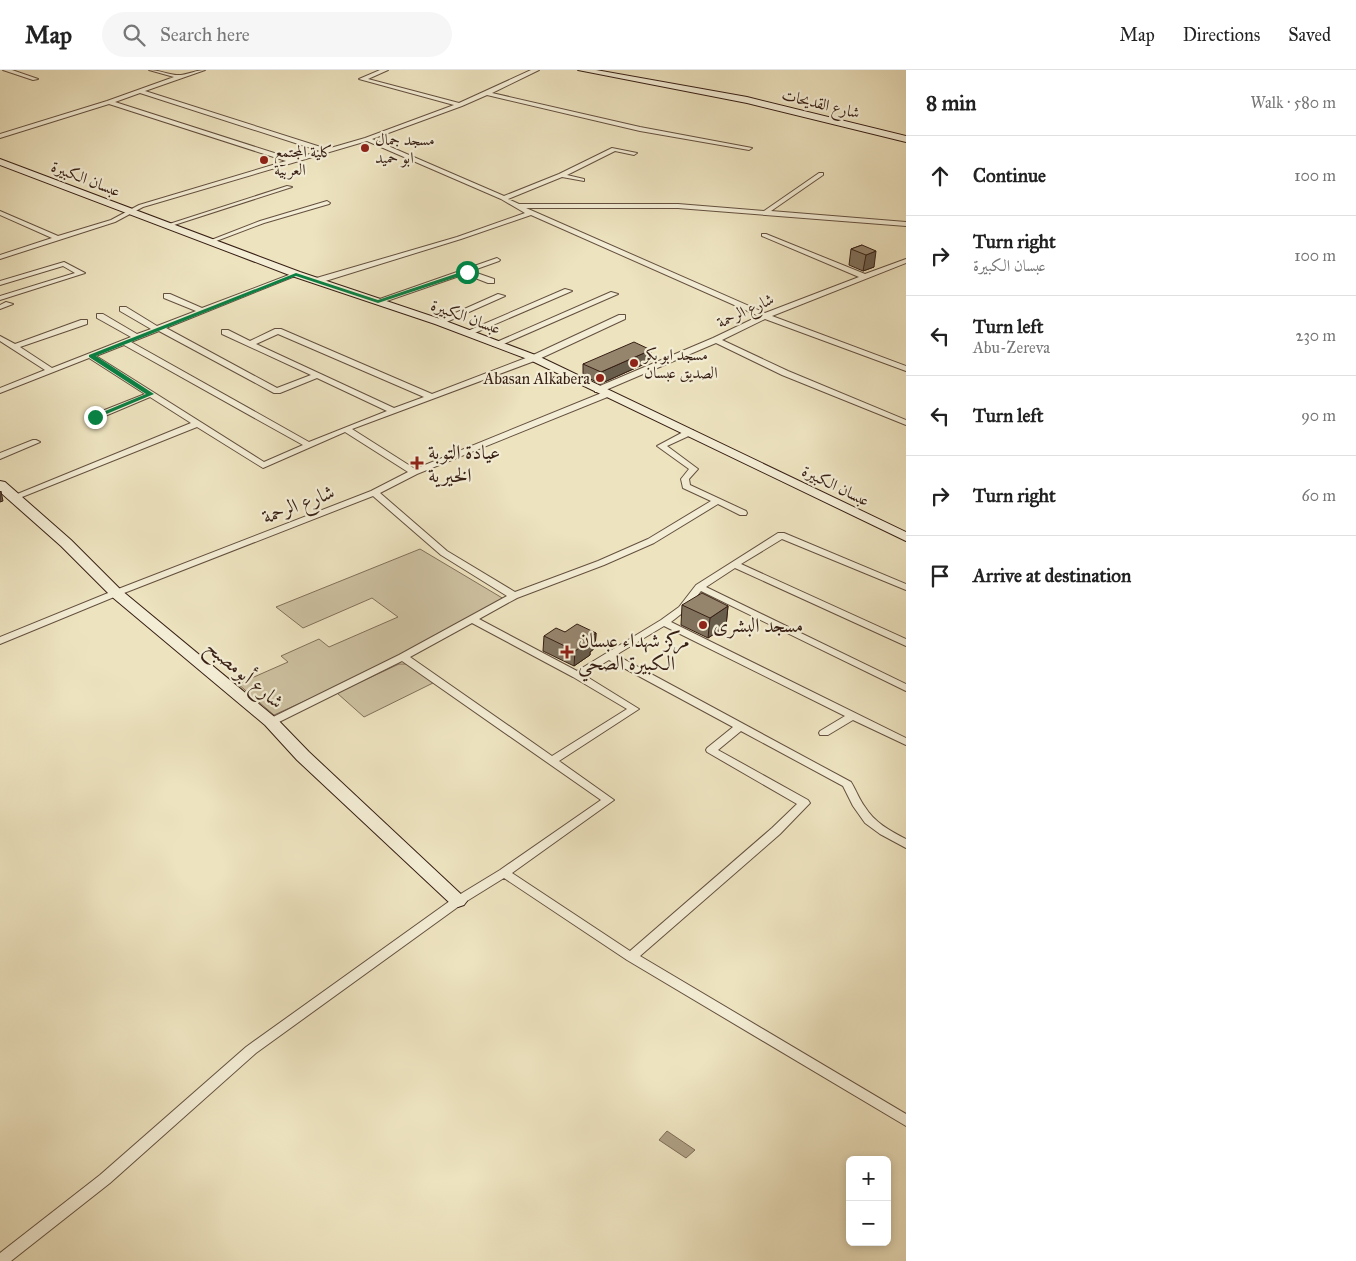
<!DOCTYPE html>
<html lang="en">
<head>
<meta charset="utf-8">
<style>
	:root { --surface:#fff; --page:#f6f6f6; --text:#222; --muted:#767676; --line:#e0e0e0 }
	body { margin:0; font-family:"IM FELL Great Primer",Amiri,serif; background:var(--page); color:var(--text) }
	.controls { position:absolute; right:15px; bottom:15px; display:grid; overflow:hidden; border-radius:8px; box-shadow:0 2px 8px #0003 }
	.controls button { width:45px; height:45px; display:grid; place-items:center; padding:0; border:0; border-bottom:1px solid var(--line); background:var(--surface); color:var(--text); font:25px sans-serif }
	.stop { position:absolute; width:15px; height:15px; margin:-11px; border:4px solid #0b8043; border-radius:50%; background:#fff }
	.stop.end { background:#0b8043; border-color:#fff; box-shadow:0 1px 5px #0008 }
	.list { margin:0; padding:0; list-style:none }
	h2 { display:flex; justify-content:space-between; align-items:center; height:65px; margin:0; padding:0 20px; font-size:21px }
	h2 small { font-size:16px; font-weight:400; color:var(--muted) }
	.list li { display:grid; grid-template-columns:32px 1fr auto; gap:15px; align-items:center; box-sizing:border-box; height:80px; padding:0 20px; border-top:1px solid var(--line) }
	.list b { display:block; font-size:19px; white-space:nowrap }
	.list p { margin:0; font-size:16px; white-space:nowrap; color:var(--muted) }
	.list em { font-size:16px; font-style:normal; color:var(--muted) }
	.icon { flex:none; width:28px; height:28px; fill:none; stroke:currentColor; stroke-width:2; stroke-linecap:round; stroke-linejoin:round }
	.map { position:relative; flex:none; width:906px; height:1191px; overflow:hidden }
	header { display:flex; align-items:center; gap:30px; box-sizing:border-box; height:70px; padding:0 25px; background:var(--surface); border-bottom:1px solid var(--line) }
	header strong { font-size:24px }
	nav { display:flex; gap:28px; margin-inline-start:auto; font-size:18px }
	.search { width:350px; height:45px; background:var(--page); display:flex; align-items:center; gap:12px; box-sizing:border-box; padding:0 18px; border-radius:28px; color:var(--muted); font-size:19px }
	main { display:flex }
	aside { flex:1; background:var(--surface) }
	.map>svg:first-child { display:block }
	.green { fill:#cec2a2; stroke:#82705b }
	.water { fill:#afa085; stroke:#7f6c58 }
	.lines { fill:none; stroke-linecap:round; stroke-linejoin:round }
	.street-casing { stroke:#64503f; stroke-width:2 }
	.secondary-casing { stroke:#371f14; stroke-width:2 }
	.street { fill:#f3edd5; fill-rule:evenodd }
	.secondary { fill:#f3edd5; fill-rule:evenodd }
	.wall { fill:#81725e; stroke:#371f14 }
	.shaded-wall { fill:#695d4c; stroke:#371f14 }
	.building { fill:#96856d; stroke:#371f14 }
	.route { fill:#0b8043 }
	.poi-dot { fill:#8f2418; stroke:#f3edd5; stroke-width:2 }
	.labels { text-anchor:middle; stroke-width:4.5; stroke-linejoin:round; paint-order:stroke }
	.far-street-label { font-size:16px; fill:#371f14; stroke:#f3edd5 }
	.far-poi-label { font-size:16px; fill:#371f14; stroke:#f3edd5; text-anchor:start }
	.poi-label { font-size:20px; fill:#371f14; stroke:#f3edd5; text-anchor:start }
	.street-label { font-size:20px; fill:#371f14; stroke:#f3edd5 }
</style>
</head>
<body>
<header>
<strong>Map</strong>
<div class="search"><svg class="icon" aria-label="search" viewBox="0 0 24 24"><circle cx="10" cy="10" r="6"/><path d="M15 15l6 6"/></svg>Search here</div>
<nav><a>Map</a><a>Directions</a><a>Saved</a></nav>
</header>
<main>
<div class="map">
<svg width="906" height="1191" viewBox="0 0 906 1191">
	<rect width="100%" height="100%" fill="#ede3bf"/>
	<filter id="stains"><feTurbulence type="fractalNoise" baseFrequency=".004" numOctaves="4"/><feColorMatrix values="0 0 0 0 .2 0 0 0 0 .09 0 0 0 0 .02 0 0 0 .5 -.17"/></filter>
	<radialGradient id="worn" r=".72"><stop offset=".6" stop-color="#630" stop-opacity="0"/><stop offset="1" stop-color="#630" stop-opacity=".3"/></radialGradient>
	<path class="green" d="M 420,479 L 504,529 L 395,590 L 274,645 L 238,614 L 288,592 L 281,586 L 319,569 L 329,577 L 398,547 L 372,528 L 303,558 L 276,537 Z
		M 399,594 L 410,594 L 435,612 L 364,647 L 337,623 Z"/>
	<path class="water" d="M 667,1061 L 695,1080 L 686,1088 L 659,1070 Z"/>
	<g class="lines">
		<defs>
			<path id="street" d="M 3,0 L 12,0 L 38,9 L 33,10 Z
				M 149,0 C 160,0 171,6 181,5 C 190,4 196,0 205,0 L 145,21 L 327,79 L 365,68 L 454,35 L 359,9 L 380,0 L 388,0 L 368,9 L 459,33 L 531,0 L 539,0 L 492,23 L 640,57 L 752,78 L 749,80 L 640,61 L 487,25 L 462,36 L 372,69 L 504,126 L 559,104 L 612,78 L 637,83 L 634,85 L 615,81 L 567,105 L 584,109 L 584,111 L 562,107 L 508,129 L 519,134 L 678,134 L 764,141 L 819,103 L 823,103 L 823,105 L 771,141 L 906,152 L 906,156 L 678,138 L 526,138 L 765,243 L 859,207 L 762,166 L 762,164 L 766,164 L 865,204 L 906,189 L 906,193 L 772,246 L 906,296 L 906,301 L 765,249 L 722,270 L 788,301 L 906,350 L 906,355 L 782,305 L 716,273 L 601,322 L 595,322 L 595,318 L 713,268 L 759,246 L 531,145 L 461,169 L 319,213 L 313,213 L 313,209 L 457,167 L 525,143 L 501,129 L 367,71 L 143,137 L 115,152 L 0,189 L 0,185 L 52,168 L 0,145 L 0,141 L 58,166 L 111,150 L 139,135 L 286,91 L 109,34 L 0,68 L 0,64 L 107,31 L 174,7 ZM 140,23 L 320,81 L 293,89 L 115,32 Z
				M 287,116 L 292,117 L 168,157 L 163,156 Z
				M 327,131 L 330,133 L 329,134 L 264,153 L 211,173 L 206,172 L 260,151 Z
				M 497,188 L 500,190 L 499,191 L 471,201 L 494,209 L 494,213 L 488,213 L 465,204 L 381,233 L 374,231 Z
				M 64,192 L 85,203 L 0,230 L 0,226 L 75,203 L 63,196 L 0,215 L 0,211 Z
				M 294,203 L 300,204 L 166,258 L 277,318 L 311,305 L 222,264 L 222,260 L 228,260 L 250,271 L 275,259 L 281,259 L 432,324 L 531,286 L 619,245 L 625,245 L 625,249 L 537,290 L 352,359 L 415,399 L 604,322 L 610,322 L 610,326 L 417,404 L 380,423 L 447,481 L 515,522 L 598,491 L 648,469 L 711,431 L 683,418 L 681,409 L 689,399 L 657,376 L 687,360 L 693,360 L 693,364 L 667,376 L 698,399 L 689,409 L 690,415 L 746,441 L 747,443 L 746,445 L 740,445 L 718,434 L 654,473 L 604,495 L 517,528 L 479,549 L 577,601 L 661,550 L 679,537 L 696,515 L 778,463 L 784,463 L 906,514 L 906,520 L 782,469 L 741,494 L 906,569 L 906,576 L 735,498 L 706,517 L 906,614 L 906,621 L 701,521 L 685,541 L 671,552 L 906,668 L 906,675 L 853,650 L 828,665 L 820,665 L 819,663 L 820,661 L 845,646 L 664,556 L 616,585 L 851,712 C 856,720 859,729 865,737 C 874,752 890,761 906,769 L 906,778 L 880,764 L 865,753 L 853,736 L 843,716 L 741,661 L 718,680 L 808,730 L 810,733 L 780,764 L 640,886 L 906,1044 L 906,1056 L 627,890 L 504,808 L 462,834 L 256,983 L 110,1113 L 11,1191 L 0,1191 L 0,1183 L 100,1105 L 246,977 L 454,828 L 500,800 L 601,730 L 402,591 L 275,654 L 267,654 L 266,652 L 267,650 L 399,585 L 507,526 L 441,485 L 373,426 L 119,525 L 0,574 L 0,567 L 113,521 L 371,421 L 408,402 L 345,362 L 263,398 L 197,357 L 17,429 L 11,429 L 10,427 L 191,353 L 150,327 L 98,349 L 92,349 L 92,345 L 145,324 L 89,288 L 0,323 L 0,318 L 45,300 L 0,271 L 0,266 L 15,274 L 81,250 L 87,250 L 87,254 L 20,277 L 52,298 L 131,267 L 97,248 L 97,244 L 103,244 L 137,264 L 151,259 L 120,241 L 120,237 L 126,237 L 157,256 L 196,241 L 164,228 L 164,224 L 170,224 L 202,238 ZM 159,261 L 274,323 L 280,323 L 317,308 L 387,341 L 309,372 L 131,272 ZM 278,264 L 424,327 L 394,338 L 256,274 ZM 124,275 L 303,375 L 264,392 L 96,286 ZM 472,553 L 573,607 L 627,639 L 552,686 L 410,587 ZM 609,590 L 733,657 L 707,678 L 706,680 L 707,682 L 797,734 L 772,758 L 630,881 L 512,803 L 614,730 L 559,691 L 639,639 L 584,605 Z
				M 565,219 L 572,221 L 470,265 L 467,265 L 463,263 Z
				M 611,222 L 618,224 L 499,276 L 493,276 L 492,274 Z
				M 498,224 L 505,226 L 442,254 L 439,254 L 435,252 Z
				M 6,232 L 13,234 L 0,239 L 0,235 Z
				M 33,370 L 36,370 L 40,372 L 0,389 L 0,383 Z"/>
			<path id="secondary" d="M 578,0 L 596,0 L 747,27 L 906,66 L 906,72 L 747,33 Z
				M 0,89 L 300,202 L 443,250 L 538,286 L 906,462 L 906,471 L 530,290 L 435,254 L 292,206 L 0,95 Z
				M 0,411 L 5,412 L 71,470 L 121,520 L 277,649 L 309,682 L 464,827 L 467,831 L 464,835 L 458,837 L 452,835 L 297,690 L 265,655 L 111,526 L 61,476 L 0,422 Z"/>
		</defs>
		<use href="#street" class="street-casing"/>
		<use href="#secondary" class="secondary-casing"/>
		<use href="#street" class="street"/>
		<use href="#secondary" class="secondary"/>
	</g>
	<path class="wall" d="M 862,175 L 874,197 L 863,201 L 849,195 L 851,179 Z
		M 651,280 L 651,291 L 600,314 L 583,305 L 583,294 Z
		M 682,535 L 728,536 L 726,556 L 708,568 L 681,555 Z
		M 565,562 L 596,563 L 595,578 L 590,582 L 590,585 L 574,596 L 543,581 L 544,566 Z"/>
	<path class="shaded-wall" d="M 876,181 L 874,197 L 863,201 L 866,185 Z
		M 651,280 L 651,291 L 600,314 L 601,302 Z
		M 1,421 L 3,431 L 0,432 L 0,422 Z
		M 728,536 L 726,556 L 708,568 L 710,548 Z
		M 596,563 L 595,578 L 590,582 L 590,585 L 574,596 L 575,581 L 588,568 Z"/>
	<path class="building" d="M 862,175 L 876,181 L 866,185 L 851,179 Z
		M 634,272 L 651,280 L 601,302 L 583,294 Z
		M 702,523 L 728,536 L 710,548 L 682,535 Z
		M 577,554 L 596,563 L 588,568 L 591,570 L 575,581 L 544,566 L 556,558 L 565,562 Z"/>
	<path class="route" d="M 467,200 L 469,203 L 378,233 L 296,206 L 96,286 L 154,324 L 97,348 L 91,347 L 146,324 L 89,287 L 89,285 L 296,203 L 378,230 Z"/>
	<g class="poi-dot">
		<circle cx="365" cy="78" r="5"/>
		<circle cx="264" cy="90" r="5"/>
		<circle cx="634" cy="293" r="5"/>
		<circle cx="600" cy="308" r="5"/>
		<path d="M414.5 385.5h5v5h5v5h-5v5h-5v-5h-5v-5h5z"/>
		<circle cx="703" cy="555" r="5"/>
		<path d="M564.5 574.5h5v5h5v5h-5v5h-5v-5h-5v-5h5z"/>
	</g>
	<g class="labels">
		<g class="far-street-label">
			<text transform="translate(821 33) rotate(14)" y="6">شارع القديحات</text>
			<text transform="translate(86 108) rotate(21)" y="6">عبسان الكبيرة</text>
			<text transform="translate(745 240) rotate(-25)" y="6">شارع الرحمة</text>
			<text transform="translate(466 246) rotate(20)" y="6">عبسان الكبيرة</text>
			<text transform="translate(836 415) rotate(26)" y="6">عبسان الكبيرة</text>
		</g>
		<g class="far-poi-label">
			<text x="375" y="75">مسجد جمال<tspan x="375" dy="18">ابو حميد</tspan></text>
			<text x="274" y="87">كلية المجتمع<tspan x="274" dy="18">العربية</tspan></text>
			<text x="644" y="290">مسجد ابو بكر<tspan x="644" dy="18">الصديق عبسان</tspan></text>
			<text x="590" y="314" text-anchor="end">Abasan Alkabera</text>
		</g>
		<g class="poi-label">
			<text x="428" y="389">عيادة التوبة<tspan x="428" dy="23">الخيرية</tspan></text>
			<text x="713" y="562">مسجد البشرى</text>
			<text x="578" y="577">مركز شهداء عبسان<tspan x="578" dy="23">الكبيرة الصحي</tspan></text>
		</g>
		<g class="street-label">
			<text transform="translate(298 434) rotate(-21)" y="7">شارع الرحمة</text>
			<text transform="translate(245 604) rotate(40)" y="7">شارع أبومصبح</text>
		</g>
	</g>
	<rect width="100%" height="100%" filter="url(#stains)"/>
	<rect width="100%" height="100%" fill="url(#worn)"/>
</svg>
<div class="controls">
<button>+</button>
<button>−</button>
</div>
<div class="stop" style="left:467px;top:202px"></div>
<div class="stop end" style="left:95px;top:347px"></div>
</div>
<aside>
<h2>8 min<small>Walk · 580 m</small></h2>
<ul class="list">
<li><svg class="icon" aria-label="ahead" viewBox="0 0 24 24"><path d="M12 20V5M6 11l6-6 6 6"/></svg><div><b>Continue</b></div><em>100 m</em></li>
<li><svg class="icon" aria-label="right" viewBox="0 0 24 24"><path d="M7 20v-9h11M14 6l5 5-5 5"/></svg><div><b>Turn right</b><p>عبسان الكبيرة</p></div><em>100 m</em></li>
<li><svg class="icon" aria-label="left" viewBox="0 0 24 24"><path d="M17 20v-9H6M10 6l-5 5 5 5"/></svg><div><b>Turn left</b><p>Abu-Zereva</p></div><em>230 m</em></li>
<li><svg class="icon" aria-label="left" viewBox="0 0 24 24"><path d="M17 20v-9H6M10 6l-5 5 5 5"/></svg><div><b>Turn left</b></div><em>90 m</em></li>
<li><svg class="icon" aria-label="right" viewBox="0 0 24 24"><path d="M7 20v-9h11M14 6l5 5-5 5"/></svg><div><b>Turn right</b></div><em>60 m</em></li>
<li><svg class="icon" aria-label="arrive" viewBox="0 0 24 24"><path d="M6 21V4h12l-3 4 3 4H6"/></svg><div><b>Arrive at destination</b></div></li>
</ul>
</aside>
</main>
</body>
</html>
